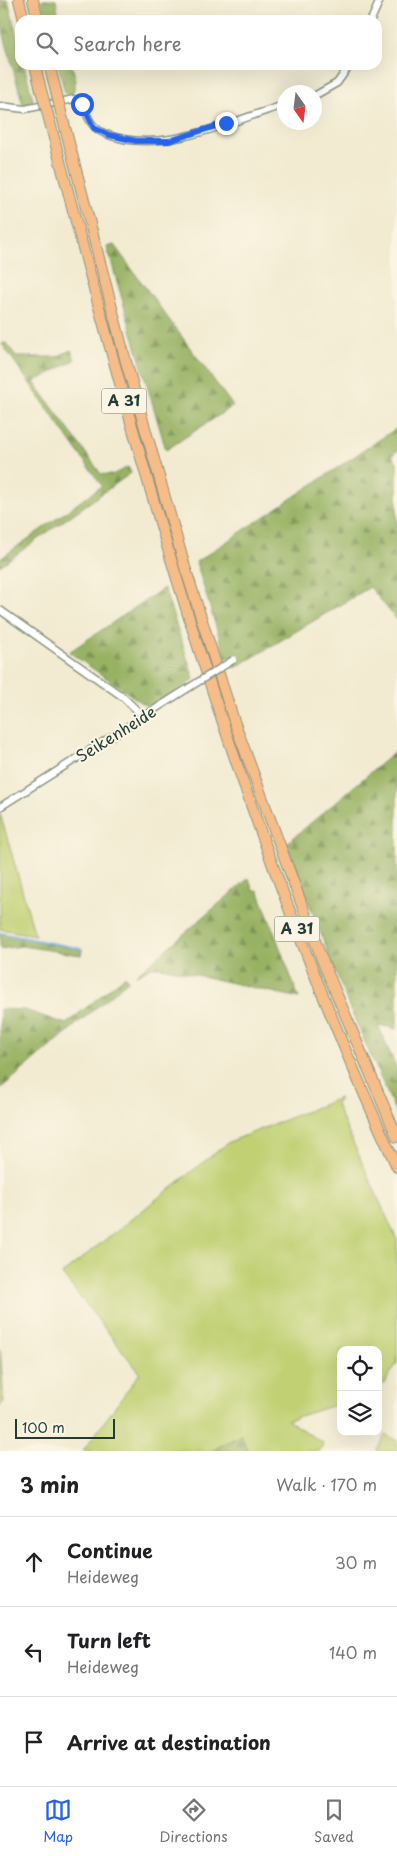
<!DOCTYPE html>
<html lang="en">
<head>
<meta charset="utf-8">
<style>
	:root { --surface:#fff; --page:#f6f6f6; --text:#202124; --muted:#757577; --line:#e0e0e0; --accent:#2563eb }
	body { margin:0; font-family:"Playpen Sans",sans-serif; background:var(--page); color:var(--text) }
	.controls { position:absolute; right:15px; bottom:15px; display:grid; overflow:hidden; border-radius:10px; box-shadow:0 5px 20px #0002 }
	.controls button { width:45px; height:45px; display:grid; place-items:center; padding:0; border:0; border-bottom:1px solid var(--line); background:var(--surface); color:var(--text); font:25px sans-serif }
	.compass { position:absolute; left:277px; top:85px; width:45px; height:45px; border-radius:50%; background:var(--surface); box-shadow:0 5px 20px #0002; rotate:166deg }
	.scale { position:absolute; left:15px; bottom:12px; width:100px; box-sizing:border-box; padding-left:5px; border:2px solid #1f3d34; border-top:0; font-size:14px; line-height:18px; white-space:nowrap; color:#1f3d34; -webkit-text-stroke:4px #fcf5e5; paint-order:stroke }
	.stop { position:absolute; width:15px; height:15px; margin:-11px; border:4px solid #2563eb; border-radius:50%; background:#fff }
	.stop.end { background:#2563eb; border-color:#fff; box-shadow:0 1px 5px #0008 }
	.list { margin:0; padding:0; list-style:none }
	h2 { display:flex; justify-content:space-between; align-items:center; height:65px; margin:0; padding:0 20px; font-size:21px }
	h2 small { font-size:16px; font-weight:400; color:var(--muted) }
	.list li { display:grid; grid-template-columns:32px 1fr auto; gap:15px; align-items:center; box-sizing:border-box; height:90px; padding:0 20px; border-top:1px solid var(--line) }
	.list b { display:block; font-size:19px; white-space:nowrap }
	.list p { margin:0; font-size:16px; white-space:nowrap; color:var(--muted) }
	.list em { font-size:16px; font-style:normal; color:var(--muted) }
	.icon { flex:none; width:28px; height:28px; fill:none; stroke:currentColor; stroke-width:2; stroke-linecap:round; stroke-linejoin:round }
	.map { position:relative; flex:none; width:397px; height:1451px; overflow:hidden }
	.search { position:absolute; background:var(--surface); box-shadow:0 5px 20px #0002; left:15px; right:15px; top:15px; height:55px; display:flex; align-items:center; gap:12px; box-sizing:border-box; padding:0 18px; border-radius:15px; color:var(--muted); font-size:19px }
	.sheet { height:335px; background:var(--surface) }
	nav { display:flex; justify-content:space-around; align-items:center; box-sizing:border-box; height:70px; border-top:1px solid var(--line); background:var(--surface); font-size:14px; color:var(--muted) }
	nav a { display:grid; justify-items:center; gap:2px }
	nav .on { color:var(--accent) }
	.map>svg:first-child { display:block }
	.grass { fill:#c0d072; stroke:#708653 }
	.forest { fill:url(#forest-firs); stroke:#5c784c }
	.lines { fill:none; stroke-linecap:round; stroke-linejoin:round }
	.stream { stroke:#75a9e2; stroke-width:2 }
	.minor-casing { stroke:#889482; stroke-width:9 }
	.highway-casing { stroke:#889482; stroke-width:12 }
	.minor { stroke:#fff; stroke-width:6 }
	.highway { stroke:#f7bd88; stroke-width:10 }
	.minor-bridge-casing { stroke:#889482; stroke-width:9; stroke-linecap:butt }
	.highway-bridge-casing { stroke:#889482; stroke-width:12; stroke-linecap:butt }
	.minor-bridge { stroke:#fff; stroke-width:6 }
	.highway-bridge { stroke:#f7bd88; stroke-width:10 }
	.route { stroke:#2563eb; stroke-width:6 }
	.labels { text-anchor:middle; stroke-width:4; stroke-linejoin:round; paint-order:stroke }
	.shield { fill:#fcf5e5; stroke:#617469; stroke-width:1 }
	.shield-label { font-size:15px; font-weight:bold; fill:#1f3d34 }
	.street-label { font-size:16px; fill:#1f3d34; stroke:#fcf5e5 }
</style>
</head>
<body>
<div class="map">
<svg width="397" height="1451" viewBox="0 0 397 1451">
	<defs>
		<pattern id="forest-firs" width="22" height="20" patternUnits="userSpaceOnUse" patternTransform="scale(1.25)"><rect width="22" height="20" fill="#98b264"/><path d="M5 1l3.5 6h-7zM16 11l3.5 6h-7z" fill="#7b9253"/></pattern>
	</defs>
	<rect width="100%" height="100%" fill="#fcf5e5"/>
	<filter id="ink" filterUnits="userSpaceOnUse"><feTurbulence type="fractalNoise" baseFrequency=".02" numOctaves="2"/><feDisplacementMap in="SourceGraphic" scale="10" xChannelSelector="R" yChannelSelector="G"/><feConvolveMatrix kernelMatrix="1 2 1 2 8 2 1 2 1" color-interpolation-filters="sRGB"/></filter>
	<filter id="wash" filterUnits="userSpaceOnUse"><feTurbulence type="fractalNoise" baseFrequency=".0096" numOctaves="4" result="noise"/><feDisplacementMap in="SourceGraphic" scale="20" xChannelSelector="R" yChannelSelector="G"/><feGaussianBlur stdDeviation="1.12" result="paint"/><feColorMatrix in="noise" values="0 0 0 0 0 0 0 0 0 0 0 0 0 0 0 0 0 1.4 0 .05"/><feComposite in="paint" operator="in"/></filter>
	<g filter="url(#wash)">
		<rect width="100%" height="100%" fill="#f2ebd1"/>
		<path class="grass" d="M 0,813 L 35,935 L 0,929 Z
			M 340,1098 L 336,1105 L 397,1240 L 397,1363 L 384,1384 L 378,1384 L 378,1350 L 341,1350 L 341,1403 L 287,1420 L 323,1443 L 320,1451 L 248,1451 L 241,1435 L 212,1451 L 83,1451 L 140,1373 L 62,1274 L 229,1142 Z
			M 0,1348 L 4,1402 L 0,1406 Z
			M 385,1435 L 397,1440 L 397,1451 L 377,1451 Z"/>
		<path class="forest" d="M 0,0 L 8,0 L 20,49 L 20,65 L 24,65 L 34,103 L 23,105 L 0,20 Z
			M 41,0 L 56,0 L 59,20 L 46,20 Z
			M 58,65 L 72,65 L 76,80 L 73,93 L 65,94 Z
			M 114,245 L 233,406 L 166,450 L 107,247 Z
			M 6,343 L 17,357 L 56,357 L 71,350 L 75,360 L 34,382 L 101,474 L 112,475 L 128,467 L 131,473 L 0,566 L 0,559 L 102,486 L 2,344 Z
			M 397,428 L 397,451 L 392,456 L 397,462 L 397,620 L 370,587 L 235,668 L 234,664 L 241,659 L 238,653 L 226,659 L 196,562 Z
			M 164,588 L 194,679 L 152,707 L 145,705 L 69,652 Z
			M 397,750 L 397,1029 L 378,1025 L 397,1070 L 397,1115 L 349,1006 L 286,844 Z
			M 249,878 L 253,891 L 258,890 L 299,998 L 161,967 L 152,967 L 136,975 Z
			M 0,933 L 82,950 L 81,955 L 22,946 L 0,949 Z
			M 125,976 L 129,980 L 0,1089 L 0,1009 L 25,1010 L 66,1024 Z
			M 241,1435 L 248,1451 L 212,1451 L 213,1450 Z"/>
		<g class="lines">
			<path class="stream" d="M 0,933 L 82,949"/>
		</g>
	</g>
	<g filter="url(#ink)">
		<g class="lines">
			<defs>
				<path id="minor" d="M 371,20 L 380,0
					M 314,96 L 337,83 L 350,65
					M 0,106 L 25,109 L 74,99 C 89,104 83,125 106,134 C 161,156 231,121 284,105
					M 0,610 L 123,697 L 143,716
					M 0,807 L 190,687"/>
				<path id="highway" d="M 19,0 L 24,20
					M 33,0 L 38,20
					M 35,65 L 41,90
					M 49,65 L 55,87
					M 61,112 L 126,362 L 185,567 L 234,721 L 323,962 L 397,1137
					M 48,115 C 141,474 241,830 397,1167"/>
			</defs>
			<use href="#minor" class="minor-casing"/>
			<use href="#highway" class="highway-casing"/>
			<use href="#minor" class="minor"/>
			<use href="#highway" class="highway"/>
			<defs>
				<path id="minor-bridge" d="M 190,687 L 233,660"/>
				<path id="highway-bridge" d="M 55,87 L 61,112
					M 41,90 L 48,115"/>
			</defs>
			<use href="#minor-bridge" class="minor-bridge-casing"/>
			<use href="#highway-bridge" class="highway-bridge-casing"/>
			<use href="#minor-bridge" class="minor-bridge"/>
			<use href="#highway-bridge" class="highway-bridge"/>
		</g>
	</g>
	<g class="lines" filter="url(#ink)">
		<path class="route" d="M 82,104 L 94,128 L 109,135 L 136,141 L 169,141 L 226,123"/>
	</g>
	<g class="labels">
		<g class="shield">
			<rect x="101.5" y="388.5" width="45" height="25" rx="4"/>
			<rect x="274.5" y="916.5" width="45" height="25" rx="4"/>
		</g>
		<g class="shield-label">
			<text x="124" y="406">A 31</text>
			<text x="297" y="934">A 31</text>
		</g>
		<g class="street-label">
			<text transform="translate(116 734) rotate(-32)" y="6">Seikenheide</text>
		</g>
	</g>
</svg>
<div class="controls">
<button><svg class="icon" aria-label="locate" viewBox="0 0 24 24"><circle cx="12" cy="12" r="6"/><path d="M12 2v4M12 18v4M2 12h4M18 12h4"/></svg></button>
<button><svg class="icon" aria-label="layers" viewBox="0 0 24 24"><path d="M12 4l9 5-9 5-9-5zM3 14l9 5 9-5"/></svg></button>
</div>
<svg class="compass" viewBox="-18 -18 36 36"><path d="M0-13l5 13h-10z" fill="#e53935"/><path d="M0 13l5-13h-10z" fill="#757577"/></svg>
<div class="scale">100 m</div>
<div class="stop" style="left:82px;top:104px"></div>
<div class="stop end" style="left:226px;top:123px"></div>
<div class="search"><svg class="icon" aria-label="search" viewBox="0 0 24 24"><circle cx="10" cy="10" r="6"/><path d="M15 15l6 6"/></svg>Search here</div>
</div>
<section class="sheet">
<h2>3 min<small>Walk · 170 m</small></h2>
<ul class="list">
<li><svg class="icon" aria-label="ahead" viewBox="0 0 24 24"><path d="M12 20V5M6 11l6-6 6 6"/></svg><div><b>Continue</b><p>Heideweg</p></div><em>30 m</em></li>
<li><svg class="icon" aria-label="left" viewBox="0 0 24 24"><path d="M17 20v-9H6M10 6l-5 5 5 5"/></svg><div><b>Turn left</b><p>Heideweg</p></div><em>140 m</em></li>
<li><svg class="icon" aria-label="arrive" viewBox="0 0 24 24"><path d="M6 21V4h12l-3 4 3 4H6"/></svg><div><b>Arrive at destination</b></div></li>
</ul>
</section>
<nav>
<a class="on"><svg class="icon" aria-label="map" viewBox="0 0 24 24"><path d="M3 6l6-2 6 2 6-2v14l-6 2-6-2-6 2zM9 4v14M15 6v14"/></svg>Map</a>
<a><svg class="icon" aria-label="directions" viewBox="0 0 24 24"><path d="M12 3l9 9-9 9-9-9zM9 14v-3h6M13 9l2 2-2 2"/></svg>Directions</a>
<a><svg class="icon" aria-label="saved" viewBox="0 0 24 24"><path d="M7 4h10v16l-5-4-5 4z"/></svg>Saved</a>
</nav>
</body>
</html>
